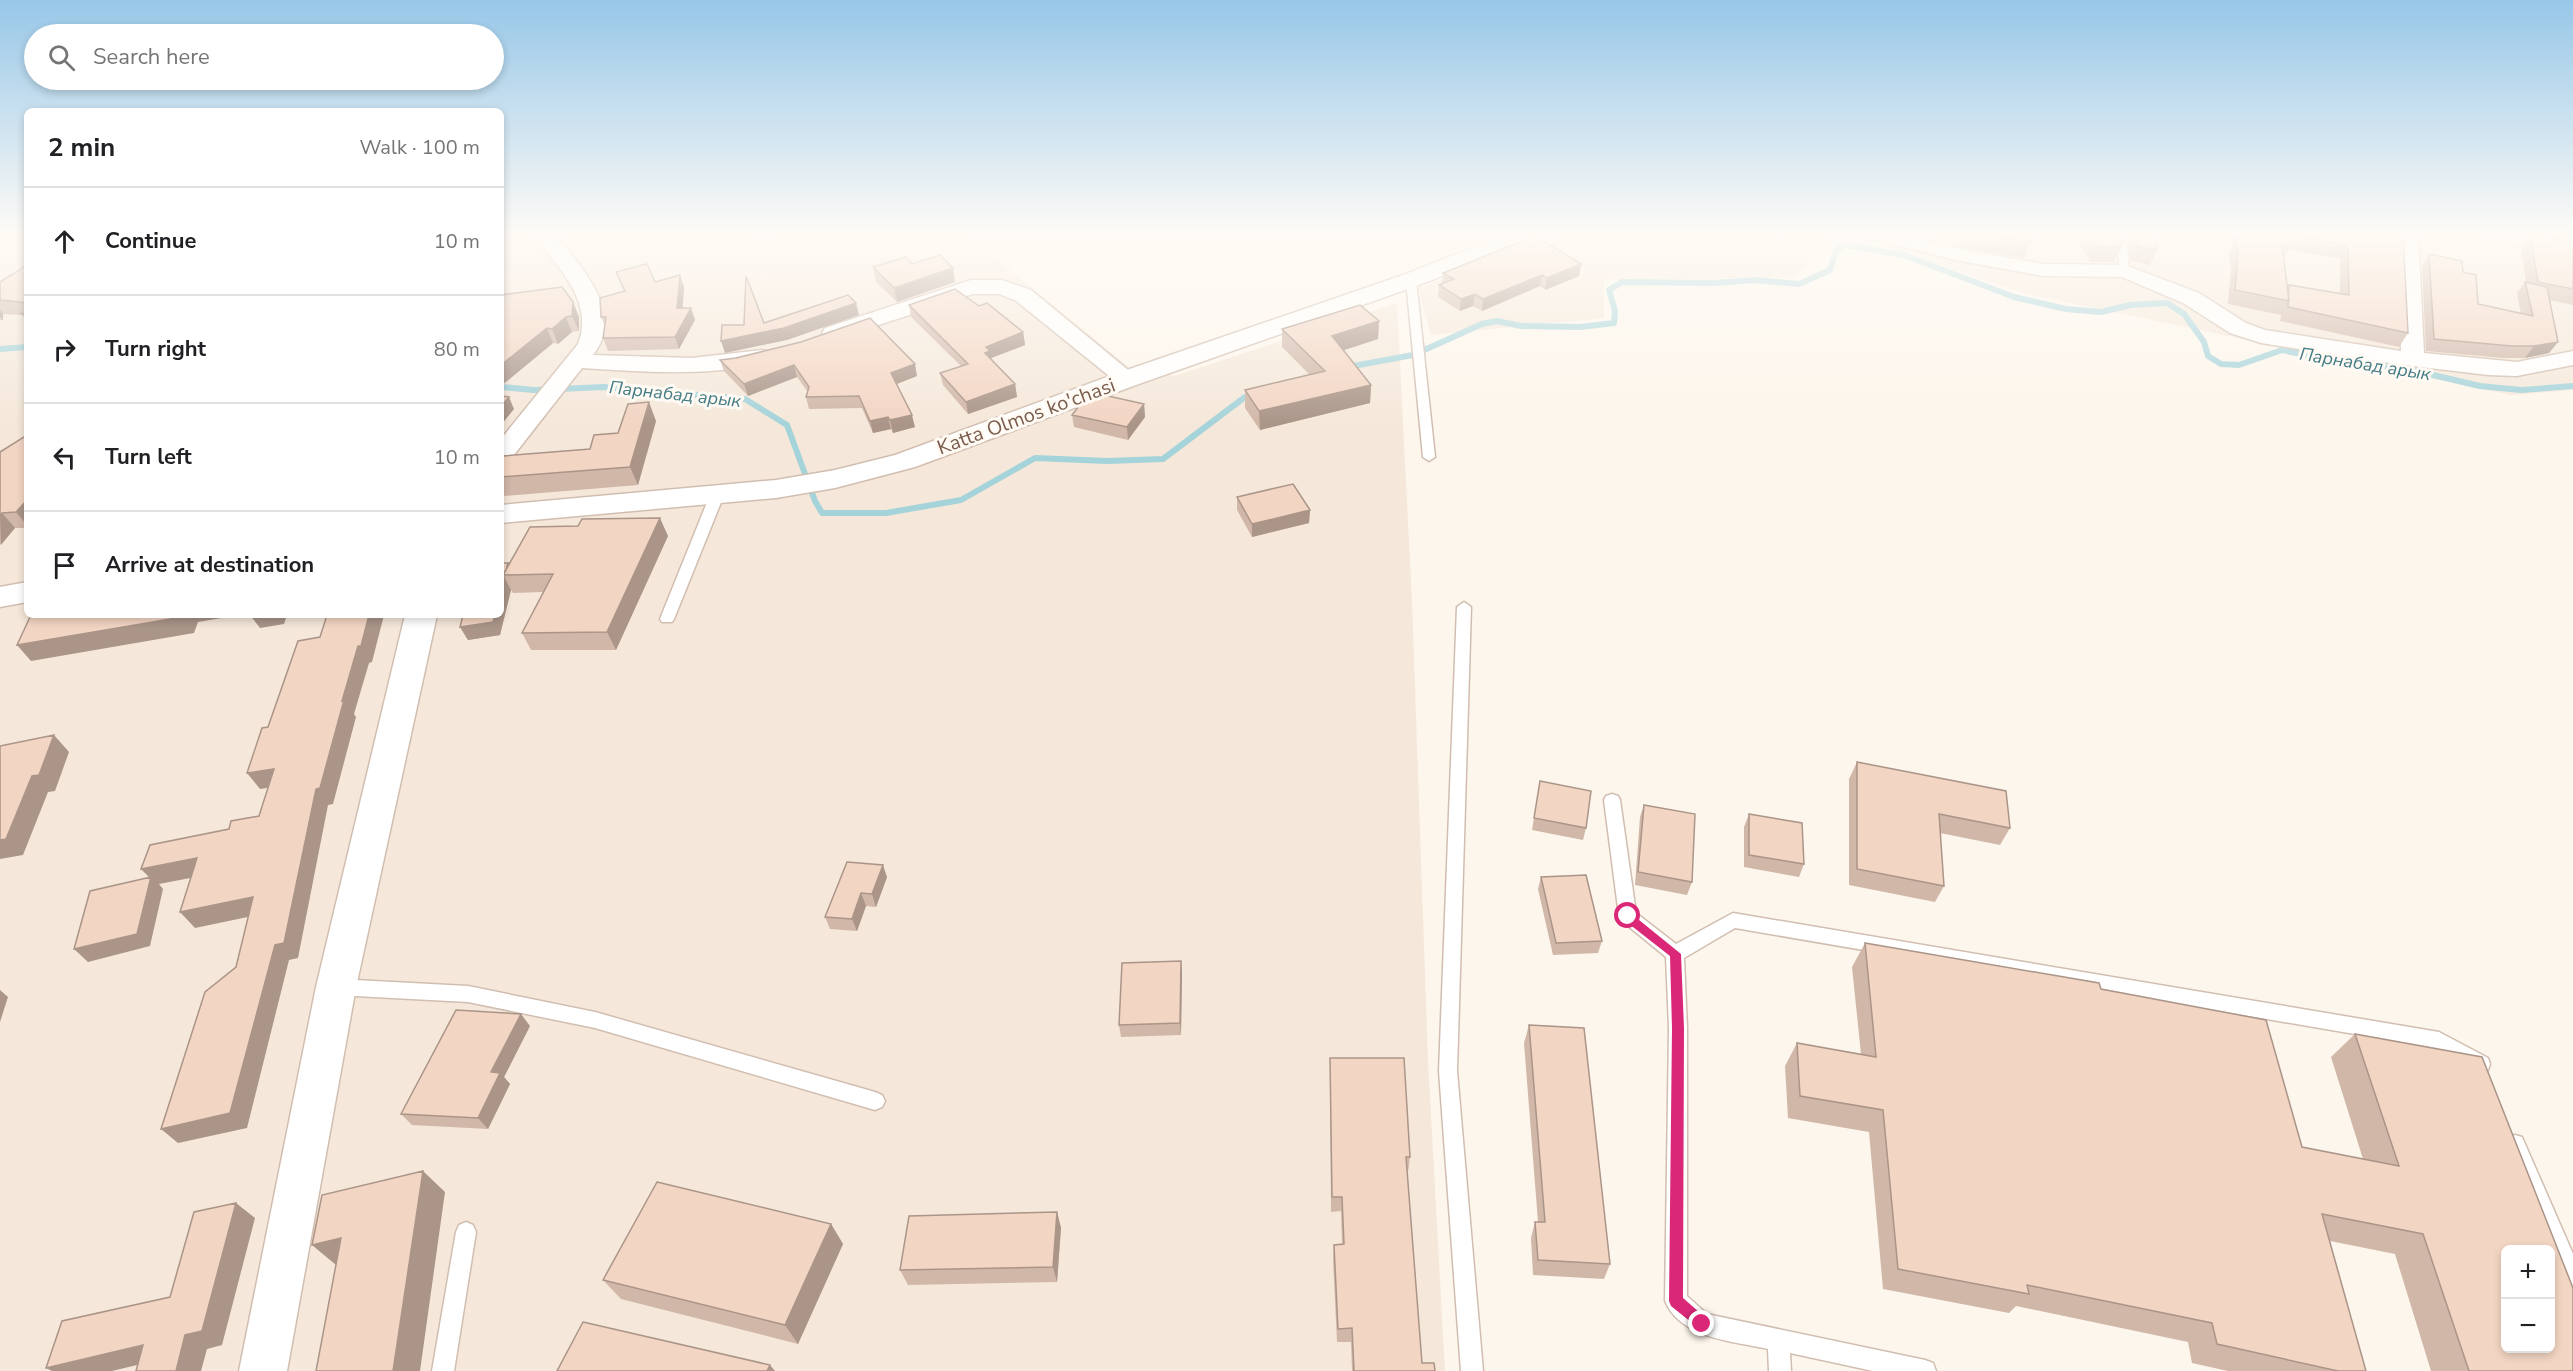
<!DOCTYPE html>
<html lang="en">
<head>
<meta charset="utf-8">
<style>
	:root { --surface:#fff; --page:#f6f6f6; --text:#202124; --muted:#757577; --line:#e0e0e0 }
	body { margin:0; font-family:"Nunito Sans",sans-serif; background:var(--page); color:var(--text) }
	.controls { position:absolute; right:18px; bottom:18px; display:grid; overflow:hidden; border-radius:9px; box-shadow:0 3px 9px #0003 }
	.controls button { width:54px; height:54px; display:grid; place-items:center; padding:0; border:0; border-bottom:2px solid var(--line); background:var(--surface); color:var(--text); font:30px sans-serif }
	.stop { position:absolute; width:18px; height:18px; margin:-14px; border:4px solid #db2777; border-radius:50%; background:#fff }
	.stop.end { background:#db2777; border-color:#fff; box-shadow:0 2px 6px #0008 }
	.list { margin:0; padding:0; list-style:none }
	h2 { display:flex; justify-content:space-between; align-items:center; height:78px; margin:0; padding:0 24px; font-size:26px }
	h2 small { font-size:20px; font-weight:400; color:var(--muted) }
	.list li { display:grid; grid-template-columns:39px 1fr auto; gap:18px; align-items:center; box-sizing:border-box; height:108px; padding:0 24px; border-top:2px solid var(--line) }
	.list b { display:block; font-size:22px; white-space:nowrap }
	.list em { font-size:20px; font-style:normal; color:var(--muted) }
	.icon { flex:none; width:33px; height:33px; fill:none; stroke:currentColor; stroke-width:2; stroke-linecap:round; stroke-linejoin:round }
	.map { position:relative; flex:none; width:2573px; height:1371px; overflow:hidden }
	.search { position:absolute; background:var(--surface); box-shadow:0 3px 9px #0003; left:24px; top:24px; width:480px; height:66px; display:flex; align-items:center; gap:15px; box-sizing:border-box; padding:0 21px; border-radius:33px; color:var(--muted); font-size:22px }
	.panel { position:absolute; background:var(--surface); box-shadow:0 3px 9px #0003; left:24px; top:108px; width:480px; height:510px; border-radius:9px }
	.map>svg:first-child { display:block }
	.residential { fill:#f5e8da }
	.lines { fill:none; stroke-linecap:round; stroke-linejoin:round }
	.stream { stroke:#a5d3da; stroke-width:6 }
	.service-casing { stroke:#d1beb0; stroke-width:3 }
	.minor-casing { stroke:#d1beb0; stroke-width:3 }
	.tertiary-casing { stroke:#d1beb0; stroke-width:3 }
	.service { fill:#fff; fill-rule:evenodd }
	.minor { fill:#fff; fill-rule:evenodd }
	.tertiary { fill:#fff; fill-rule:evenodd }
	.wall { fill:#d1b7a8; fill-rule:evenodd }
	.shaded-wall { fill:#aa9588 }
	.building { fill:#f3d5c3; stroke:#aa9588; stroke-width:1.5; fill-rule:evenodd }
	.route { fill:#db2777 }
	.labels { text-anchor:middle; stroke-width:6; stroke-linejoin:round; paint-order:stroke }
	.far-water-label { font-size:18px; font-style:italic; fill:#437c86; stroke:#fffaf3 }
	.street-label { font-size:20px; fill:#7a5c4d; stroke:#fffaf3 }
</style>
</head>
<body>
<div class="map">
<svg width="2573" height="1371" viewBox="0 0 2573 1371">
	<rect width="100%" height="100%" fill="#fdf6ec"/>
	<path class="residential" d="M 0,233 L 27,233 L 27,615 L 501,615 L 501,233 L 751,233 L 758,241 L 790,233 L 965,233 L 1131,369 L 1174,376 L 1397,303 L 1412,601 L 1428,1060 L 1445,1371 L 0,1371 Z
		M 1567,233 L 1830,233 L 1797,277 L 1604,280 L 1604,318 L 1431,335 L 1418,288 Z
		M 1843,233 L 2573,233 L 2573,390 L 2511,395 L 2027,294 Z"/>
	<g class="lines">
		<path class="stream" d="M 0,349 L 27,347
			M 1348,367 L 1413,355 L 1482,324 L 1497,321 L 1521,326 L 1580,327 L 1614,323 L 1615,311 L 1609,290 L 1622,282 L 1714,283 L 1756,280 L 1799,284 L 1830,270 L 1836,251 L 1845,245 L 1904,255 L 2014,297 L 2066,309 L 2101,312 L 2130,305 L 2167,303 L 2184,314 L 2204,342 L 2208,356 L 2221,364 L 2239,365 L 2282,350 L 2344,363 L 2399,367 L 2480,386 L 2521,390 L 2573,386
			M 501,387 L 534,390 L 604,387 L 745,399 L 787,425 L 815,501 L 822,513 L 886,513 L 961,500 L 1035,458 L 1107,461 L 1163,459 L 1245,397 L 1253,394"/>
		<defs>
			<path id="service" d="M 2116,233 L 2126,233 L 2129,273 L 2125,274 L 2120,271 Z
				M 1411,277 L 1416,280 L 1435,457 L 1429,461 L 1423,457 L 1406,280 Z
				M 717,491 L 724,495 L 674,619 L 672,622 L 662,622 L 660,619 L 710,495 Z
				M 1464,602 L 1471,607 L 1457,1071 L 1483,1371 L 1461,1371 L 1439,1071 L 1457,607 Z
				M 1612,794 L 1618,796 L 1620,800 L 1636,913 L 1676,944 L 1733,913 L 2439,1032 L 2488,1058 L 2490,1064 L 2488,1070 L 2481,1073 L 2436,1048 L 1735,928 L 1684,958 L 1687,1028 L 1687,1296 L 1707,1314 L 1925,1360 L 1933,1363 L 1936,1371 L 1873,1371 L 1790,1353 L 1791,1371 L 1769,1371 L 1768,1349 C 1733,1341 1681,1339 1665,1301 L 1669,1028 L 1666,957 L 1622,921 L 1619,916 L 1604,800 L 1606,796 Z
				M 336,979 L 468,986 L 595,1012 L 875,1092 L 882,1095 L 885,1101 L 882,1107 L 875,1110 L 595,1028 L 468,1002 L 336,995 L 330,993 L 327,987 L 330,981 Z
				M 2515,1135 L 2522,1137 L 2573,1254 L 2573,1290 L 2566,1286 L 2505,1144 L 2508,1137 Z
				M 466,1222 L 473,1225 L 476,1232 L 454,1371 L 432,1371 L 456,1232 L 459,1225 Z"/>
			<path id="minor" d="M 533,233 L 554,233 C 580,267 627,312 593,355 L 692,358 L 762,350 L 770,352 L 774,357 L 770,362 C 709,377 644,372 582,368 L 510,460 L 501,463 L 501,439 L 578,344 C 595,299 556,267 533,233 Z
				M 1861,233 L 1896,233 L 1955,248 L 2043,264 L 2125,265 L 2199,293 L 2246,323 L 2265,330 L 2401,351 L 2398,233 L 2418,233 L 2424,353 L 2517,362 L 2573,351 L 2573,365 L 2517,376 L 2488,375 L 2396,364 L 2261,343 L 2230,333 L 2183,303 L 2122,277 L 2043,276 L 1955,260 L 1864,237 Z
				M 2478,233 L 2520,233 L 2573,244 L 2573,256 L 2488,239 L 2481,237 Z
				M 971,280 L 1002,280 L 1031,290 L 1139,379 L 1135,384 L 1127,386 L 1119,384 L 1015,300 L 999,294 L 973,294 L 833,340 L 825,338 L 822,333 L 825,328 Z"/>
			<path id="tertiary" d="M 1510,233 L 1542,233 L 1539,238 L 1419,285 L 1136,385 L 915,467 L 835,488 L 776,498 L 501,523 L 501,505 L 776,480 L 835,470 L 895,455 L 1118,373 L 1403,275 Z
				M 27,582 L 27,602 L 0,607 L 0,587 Z
				M 405,615 L 437,615 L 356,987 L 287,1371 L 239,1371 L 316,987 Z"/>
		</defs>
		<use href="#service" class="service-casing"/>
		<use href="#minor" class="minor-casing"/>
		<use href="#tertiary" class="tertiary-casing"/>
		<use href="#service" class="service"/>
		<use href="#minor" class="minor"/>
		<use href="#tertiary" class="tertiary"/>
	</g>
	<path class="wall" d="M 1960,233 L 2031,233 L 2031,242 L 2024,258 L 1960,247 Z
		M 2073,233 L 2123,233 L 2123,244 L 2114,262 L 2090,262 Z
		M 2128,233 L 2155,233 L 2157,250 L 2150,265 L 2130,261 Z
		M 2233,233 L 2403,233 L 2408,333 L 2399,347 L 2280,321 L 2281,315 L 2228,304 L 2231,269 L 2229,252 L 2232,246 L 2231,237 ZM 2289,249 L 2340,259 L 2340,294 L 2289,285 L 2287,289 L 2284,258 Z
		M 2531,233 L 2573,233 L 2573,242 Z
		M 2530,234 L 2573,243 L 2573,305 L 2549,300 L 2558,342 L 2549,353 L 2525,358 L 2503,358 L 2426,351 L 2422,266 L 2429,254 L 2463,272 L 2478,304 L 2521,314 L 2517,293 L 2525,282 L 2526,282 L 2521,248 Z
		M 912,264 L 955,282 L 897,302 L 876,282 L 873,267 Z
		M 1581,264 L 1579,276 L 1545,290 L 1540,286 L 1482,311 L 1473,306 L 1460,311 L 1438,297 L 1439,285 L 1442,284 L 1443,273 Z
		M 27,265 L 27,323 L 22,315 L 3,314 L 3,320 L 0,320 L 0,282 Z
		M 616,272 L 655,282 L 680,275 L 684,287 L 682,308 L 691,308 L 695,320 L 679,349 L 608,351 L 603,338 L 605,326 L 601,317 L 624,291 Z
		M 501,295 L 579,317 L 579,331 L 572,332 L 558,344 L 553,343 L 501,386 Z
		M 909,305 L 979,306 L 1023,332 L 1025,345 L 991,358 L 1015,384 L 1017,397 L 968,414 L 943,385 L 940,373 L 961,366 L 911,317 Z
		M 1379,321 L 1378,339 L 1344,350 L 1371,385 L 1370,403 L 1260,430 L 1245,408 L 1245,390 L 1310,375 L 1282,347 L 1282,329 Z
		M 720,360 L 917,376 L 897,384 L 915,427 L 893,433 L 891,429 L 873,433 L 862,408 L 809,409 L 806,397 L 808,392 L 797,377 L 748,396 L 724,371 Z
		M 1144,404 L 1145,417 L 1128,440 L 1074,427 L 1072,415 Z
		M 656,421 L 638,485 L 504,496 L 501,490 L 501,462 L 590,449 L 618,433 Z
		M 27,435 L 27,528 L 15,528 L 0,545 L 0,452 Z
		M 1237,497 L 1310,510 L 1309,523 L 1252,537 L 1237,510 Z
		M 668,536 L 616,650 L 531,650 L 522,633 L 543,592 L 513,593 L 511,590 L 500,635 L 468,640 L 460,627 L 501,563 L 509,564 Z
		M 1857,762 L 2010,828 L 2000,845 L 1940,833 L 1944,886 L 1935,902 L 1849,885 L 1849,779 Z
		M 1538,794 L 1586,828 L 1583,840 L 1532,830 Z
		M 1644,805 L 1692,882 L 1687,895 L 1635,885 L 1640,817 Z
		M 1749,814 L 1804,864 L 1799,877 L 1744,867 L 1744,827 Z
		M 887,877 L 876,907 L 866,906 L 857,931 L 830,929 L 825,917 Z
		M 1541,877 L 1602,941 L 1598,953 L 1553,955 L 1538,889 Z
		M 1865,943 L 2101,989 L 2302,1147 L 2363,1159 L 2331,1057 L 2355,1034 L 2573,1371 L 2431,1371 L 2395,1254 L 2330,1241 L 2366,1371 L 2228,1371 L 2192,1363 L 2188,1342 L 2016,1306 L 2009,1313 L 1883,1289 L 1869,1132 L 1788,1118 L 1785,1066 L 1797,1043 L 1861,1054 L 1852,967 Z
		M 1181,961 L 1182,973 L 1181,1035 L 1121,1037 L 1119,1025 Z
		M 1529,1025 L 1610,1264 L 1604,1279 L 1533,1275 L 1531,1238 L 1535,1222 L 1538,1222 L 1524,1043 Z
		M 530,1026 L 504,1077 L 510,1084 L 488,1129 L 412,1125 L 401,1114 Z
		M 1330,1058 L 1410,1157 L 1408,1172 L 1407,1172 L 1422,1363 L 1435,1371 L 1352,1371 L 1351,1342 L 1337,1342 L 1333,1259 L 1334,1245 L 1342,1244 L 1341,1211 L 1331,1212 L 1330,1074 Z
		M 1057,1212 L 1061,1228 L 1057,1282 L 908,1285 L 900,1270 Z
		M 831,1224 L 843,1244 L 798,1344 L 621,1299 L 603,1280 Z"/>
	<path class="shaded-wall" d="M 1581,264 L 1579,276 L 1545,290 L 1547,278 Z
		M 953,268 L 955,282 L 897,302 L 894,288 Z
		M 680,275 L 684,287 L 682,320 L 677,308 Z
		M 1542,275 L 1540,286 L 1482,311 L 1483,299 Z
		M 1475,294 L 1473,306 L 1460,311 L 1461,299 Z
		M 573,302 L 579,317 L 579,331 L 572,316 Z
		M 856,303 L 859,315 L 787,340 L 725,353 L 721,341 Z
		M 691,308 L 695,320 L 679,349 L 675,337 Z
		M 0,310 L 3,314 L 3,320 L 0,316 Z
		M 566,317 L 572,332 L 558,344 L 552,329 Z
		M 1379,321 L 1378,339 L 1332,354 L 1332,336 Z
		M 547,328 L 553,343 L 501,386 L 501,365 Z
		M 1023,332 L 1025,345 L 991,358 L 992,363 L 985,353 L 986,347 Z
		M 2558,342 L 2549,353 L 2525,358 L 2534,346 Z
		M 915,364 L 917,376 L 894,385 L 891,373 Z
		M 794,365 L 797,377 L 748,396 L 744,384 Z
		M 1015,384 L 1017,397 L 968,414 L 966,402 Z
		M 1371,385 L 1370,403 L 1260,430 L 1259,411 Z
		M 509,397 L 514,409 L 501,425 L 501,406 Z
		M 649,402 L 656,421 L 638,485 L 630,467 Z
		M 1144,404 L 1145,417 L 1128,440 L 1127,427 Z
		M 912,415 L 915,427 L 893,433 L 890,420 Z
		M 888,417 L 891,429 L 873,433 L 870,421 Z
		M 27,500 L 27,525 L 16,512 Z
		M 1310,510 L 1309,523 L 1252,537 L 1252,524 Z
		M 2,513 L 15,528 L 1,545 L 0,515 Z
		M 660,518 L 668,536 L 616,650 L 607,632 Z
		M 504,577 L 511,590 L 500,635 L 468,640 L 460,627 L 495,615 L 501,615 L 501,590 Z
		M 183,615 L 239,615 L 198,622 L 194,633 L 31,661 L 17,645 Z
		M 250,615 L 287,615 L 284,624 L 260,628 Z
		M 369,615 L 384,615 L 372,662 L 369,663 L 354,714 L 356,717 L 333,804 L 328,805 L 298,958 L 289,960 L 247,1128 L 178,1143 L 161,1129 L 275,945 L 316,789 L 358,646 Z
		M 54,735 L 69,752 L 55,791 L 48,792 L 23,855 L 0,859 L 0,840 L 32,776 Z
		M 274,769 L 286,785 L 260,789 L 247,773 Z
		M 197,858 L 211,874 L 159,884 L 163,889 L 150,946 L 88,962 L 74,949 L 151,879 L 141,869 Z
		M 883,865 L 887,877 L 876,907 L 872,894 Z
		M 861,893 L 866,906 L 857,931 L 852,919 Z
		M 253,897 L 267,913 L 195,928 L 180,912 Z
		M 1181,961 L 1182,973 L 1181,1035 L 1180,1023 Z
		M 0,990 L 8,997 L 0,1022 Z
		M 521,1014 L 530,1026 L 504,1077 L 510,1084 L 488,1129 L 478,1118 L 491,1072 Z
		M 423,1171 L 445,1192 L 420,1371 L 393,1371 Z
		M 236,1203 L 255,1218 L 222,1345 L 207,1349 L 201,1371 L 176,1371 L 185,1335 Z
		M 1057,1212 L 1061,1228 L 1057,1282 L 1053,1267 Z
		M 831,1224 L 843,1244 L 798,1344 L 785,1325 Z
		M 341,1238 L 336,1265 L 312,1245 Z
		M 143,1345 L 166,1358 L 112,1371 L 52,1371 L 46,1368 Z
		M 770,1365 L 775,1371 L 767,1371 Z"/>
	<path class="building" d="M 1981,233 L 2031,233 L 2031,242 Z
		M 2089,233 L 2123,233 L 2123,244 L 2120,243 L 2121,247 L 2096,246 Z
		M 2136,233 L 2155,233 L 2157,250 L 2138,246 Z
		M 2239,233 L 2403,233 L 2408,333 L 2288,307 L 2289,285 L 2349,295 L 2348,246 L 2290,234 L 2291,246 L 2282,244 L 2289,301 L 2235,290 L 2238,255 L 2236,238 L 2239,239 Z
		M 2530,234 L 2573,243 L 2573,289 L 2538,282 Z
		M 1535,236 L 1581,264 L 1547,278 L 1542,275 L 1483,299 L 1475,294 L 1461,299 L 1439,285 L 1454,279 L 1443,273 Z
		M 2429,254 L 2462,261 L 2463,272 L 2476,275 L 2478,304 L 2533,316 L 2525,282 L 2547,287 L 2558,342 L 2534,346 L 2512,346 L 2434,339 Z
		M 940,255 L 953,268 L 894,288 L 873,267 L 906,257 L 912,264 Z
		M 647,264 L 655,282 L 680,275 L 677,308 L 691,308 L 675,337 L 603,338 L 606,317 L 601,317 L 600,298 L 625,291 L 616,272 Z
		M 27,265 L 27,303 L 0,300 L 0,282 Z
		M 746,276 L 764,323 L 848,295 L 856,303 L 784,328 L 721,341 L 722,325 L 744,325 Z
		M 562,287 L 573,302 L 572,316 L 566,317 L 552,329 L 547,328 L 501,365 L 501,295 Z
		M 955,289 L 979,306 L 987,303 L 1023,332 L 986,347 L 990,351 L 985,353 L 1015,384 L 966,402 L 940,373 L 968,364 L 909,305 Z
		M 1360,305 L 1379,321 L 1332,336 L 1371,385 L 1259,411 L 1245,390 L 1325,371 L 1282,329 Z
		M 27,309 L 27,314 L 21,314 Z
		M 870,318 L 915,364 L 891,373 L 912,415 L 890,420 L 888,417 L 870,421 L 859,396 L 806,397 L 809,387 L 794,365 L 744,384 L 720,360 L 736,358 L 801,342 Z
		M 1090,392 L 1144,404 L 1127,427 L 1072,415 Z
		M 501,396 L 509,397 L 501,406 Z
		M 649,402 L 630,467 L 501,477 L 501,462 L 503,456 L 590,449 L 594,435 L 618,433 L 628,404 Z
		M 27,435 L 27,500 L 16,512 L 2,513 L 0,515 L 0,452 Z
		M 1293,484 L 1310,510 L 1252,524 L 1237,497 Z
		M 660,518 L 607,632 L 522,633 L 553,574 L 503,575 L 530,527 L 578,526 L 582,519 Z
		M 501,563 L 508,563 L 506,570 L 503,575 L 504,577 L 501,590 Z
		M 31,615 L 183,615 L 182,617 L 17,645 Z
		M 327,615 L 369,615 L 361,646 L 358,646 L 342,701 L 344,700 L 320,788 L 316,789 L 284,943 L 275,945 L 230,1113 L 161,1129 L 205,992 L 236,967 L 253,897 L 180,912 L 197,858 L 141,869 L 150,845 L 229,829 L 231,821 L 259,816 L 274,769 L 247,773 L 262,728 L 268,727 L 298,641 L 320,637 Z
		M 463,615 L 495,615 L 493,622 L 460,627 Z
		M 54,735 L 39,775 L 32,776 L 6,839 L 0,840 L 0,746 Z
		M 1857,762 L 2006,791 L 2010,828 L 1939,814 L 1944,886 L 1857,869 Z
		M 1540,781 L 1591,791 L 1586,828 L 1534,818 Z
		M 1644,805 L 1695,814 L 1692,882 L 1638,872 Z
		M 1749,814 L 1802,823 L 1804,864 L 1749,855 Z
		M 847,862 L 883,865 L 872,894 L 861,893 L 852,919 L 825,917 Z
		M 1586,875 L 1602,941 L 1556,943 L 1541,877 Z
		M 151,877 L 137,934 L 74,949 L 90,891 Z
		M 1865,943 L 2099,983 L 2101,989 L 2266,1020 L 2302,1147 L 2399,1166 L 2355,1034 L 2482,1057 L 2573,1288 L 2573,1371 L 2469,1371 L 2423,1234 L 2322,1214 L 2366,1371 L 2338,1371 L 2217,1344 L 2212,1323 L 2027,1285 L 2029,1294 L 1898,1269 L 1883,1110 L 1800,1096 L 1797,1043 L 1876,1057 ZM 2505,1250 L 2550,1250 L 2550,1348 L 2505,1348 Z
		M 1181,961 L 1180,1023 L 1119,1025 L 1122,963 Z
		M 456,1010 L 521,1014 L 491,1072 L 500,1073 L 478,1118 L 401,1114 Z
		M 1529,1025 L 1584,1028 L 1610,1264 L 1538,1260 L 1535,1222 L 1545,1222 Z
		M 1330,1058 L 1404,1058 L 1410,1157 L 1406,1157 L 1422,1363 L 1434,1363 L 1435,1371 L 1354,1371 L 1352,1328 L 1338,1329 L 1334,1245 L 1344,1244 L 1342,1197 L 1332,1197 Z
		M 423,1171 L 393,1371 L 316,1371 L 341,1238 L 312,1245 L 322,1195 Z
		M 657,1182 L 831,1224 L 785,1325 L 603,1280 Z
		M 236,1203 L 202,1331 L 185,1335 L 176,1371 L 136,1371 L 143,1345 L 46,1368 L 62,1321 L 170,1297 L 194,1212 Z
		M 1057,1212 L 1053,1267 L 900,1270 L 909,1216 Z
		M 583,1322 L 770,1365 L 767,1371 L 557,1371 Z"/>
	<linearGradient id="sky" x2="0" y2="1"><stop stop-color="#97c7e8"/><stop offset="0.55" stop-color="#fefbf6"/><stop offset="1" stop-color="#fefbf6" stop-opacity="0"/></linearGradient>
	<rect width="2573" height="425" fill="url(#sky)"/>
	<path class="route" d="M 1628,911 L 1681,954 L 1684,1028 L 1683,1298 L 1707,1319 L 1710,1324 L 1707,1329 L 1702,1331 L 1671,1306 L 1669,1301 L 1672,1028 L 1670,956 L 1624,920 L 1622,916 Z"/>
	<g class="labels">
		<g class="far-water-label">
			<text transform="translate(2365 364) rotate(9)" y="6">Парнабад арык</text>
			<text transform="translate(675 394) rotate(6)" y="6">Парнабад арык</text>
		</g>
		<g class="street-label">
			<text transform="translate(1026 416) rotate(-20)" y="7">Katta Olmos ko'chasi</text>
		</g>
	</g>
</svg>
<div class="controls">
<button>+</button>
<button>−</button>
</div>
<div class="stop" style="left:1628px;top:916px"></div>
<div class="stop end" style="left:1702px;top:1324px"></div>
<div class="search"><svg class="icon" aria-label="search" viewBox="0 0 24 24"><circle cx="10" cy="10" r="6"/><path d="M15 15l6 6"/></svg>Search here</div>
<section class="panel">
<h2>2 min<small>Walk · 100 m</small></h2>
<ul class="list">
<li><svg class="icon" aria-label="ahead" viewBox="0 0 24 24"><path d="M12 20V5M6 11l6-6 6 6"/></svg><div><b>Continue</b></div><em>10 m</em></li>
<li><svg class="icon" aria-label="right" viewBox="0 0 24 24"><path d="M7 20v-9h11M14 6l5 5-5 5"/></svg><div><b>Turn right</b></div><em>80 m</em></li>
<li><svg class="icon" aria-label="left" viewBox="0 0 24 24"><path d="M17 20v-9H6M10 6l-5 5 5 5"/></svg><div><b>Turn left</b></div><em>10 m</em></li>
<li><svg class="icon" aria-label="arrive" viewBox="0 0 24 24"><path d="M6 21V4h12l-3 4 3 4H6"/></svg><div><b>Arrive at destination</b></div></li>
</ul>
</section>
</div>
</body>
</html>
